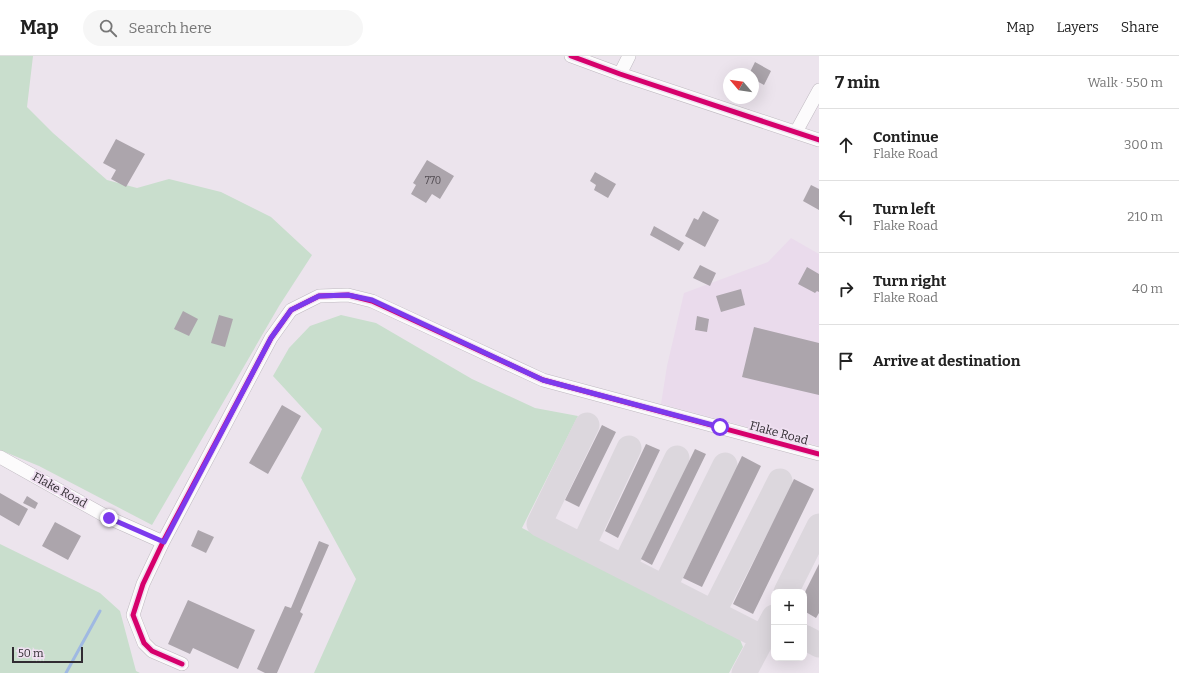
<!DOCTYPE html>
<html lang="en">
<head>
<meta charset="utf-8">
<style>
	:root { --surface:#fff; --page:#f6f6f6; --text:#222; --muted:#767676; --line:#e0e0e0 }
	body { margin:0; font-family:Bitter,serif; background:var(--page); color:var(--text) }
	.controls { position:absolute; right:12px; bottom:12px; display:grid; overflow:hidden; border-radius:8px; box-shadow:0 4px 16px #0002 }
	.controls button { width:36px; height:36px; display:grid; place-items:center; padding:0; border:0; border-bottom:1px solid var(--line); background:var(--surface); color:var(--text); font:20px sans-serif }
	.compass { position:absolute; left:723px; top:12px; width:36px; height:36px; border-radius:50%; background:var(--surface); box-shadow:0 4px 16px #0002; rotate:299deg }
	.scale { position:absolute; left:12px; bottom:10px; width:71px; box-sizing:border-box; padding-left:4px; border:2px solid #312c32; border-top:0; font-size:11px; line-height:14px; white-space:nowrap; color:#312c32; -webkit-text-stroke:3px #efe0f1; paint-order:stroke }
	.stop { position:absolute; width:12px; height:12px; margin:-9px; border:3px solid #7c3aed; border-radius:50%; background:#fff }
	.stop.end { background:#7c3aed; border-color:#fff; box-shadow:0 1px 4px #0008 }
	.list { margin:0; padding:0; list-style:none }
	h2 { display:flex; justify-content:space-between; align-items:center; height:52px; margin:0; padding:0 16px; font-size:17px }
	h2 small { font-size:13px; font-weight:400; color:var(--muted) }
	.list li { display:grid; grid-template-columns:26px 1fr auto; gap:12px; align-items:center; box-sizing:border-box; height:72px; padding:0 16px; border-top:1px solid var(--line) }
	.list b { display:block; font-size:15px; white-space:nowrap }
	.list p { margin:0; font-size:13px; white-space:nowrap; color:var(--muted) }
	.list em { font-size:13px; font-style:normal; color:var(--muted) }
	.icon { flex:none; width:22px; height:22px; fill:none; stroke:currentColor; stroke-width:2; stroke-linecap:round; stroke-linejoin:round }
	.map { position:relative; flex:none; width:819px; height:617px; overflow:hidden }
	header { display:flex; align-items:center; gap:24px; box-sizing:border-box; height:56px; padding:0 20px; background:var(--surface); border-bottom:1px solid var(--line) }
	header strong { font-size:19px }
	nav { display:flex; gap:22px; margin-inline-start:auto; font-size:14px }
	.search { width:280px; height:36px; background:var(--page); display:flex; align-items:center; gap:10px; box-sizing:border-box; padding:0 14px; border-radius:22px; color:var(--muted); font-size:15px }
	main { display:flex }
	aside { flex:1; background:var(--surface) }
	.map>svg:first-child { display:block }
	.built { fill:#eadbec }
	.green { fill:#c9decd }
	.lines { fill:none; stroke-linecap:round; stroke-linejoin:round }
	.stream { stroke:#9fb9e2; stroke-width:3 }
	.taxiway { stroke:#dcd7dd; stroke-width:25 }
	.building { fill:#aca5ac }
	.minor-casing { stroke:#bfb9c0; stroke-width:14 }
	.minor { stroke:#fcfbfc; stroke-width:13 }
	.cycleway-casing { stroke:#efe0f1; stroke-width:8 }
	.cycleway { stroke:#d6006c; stroke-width:5 }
	.route { stroke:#7c3aed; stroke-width:5 }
	.labels { text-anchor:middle; stroke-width:4; stroke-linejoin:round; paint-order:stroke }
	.number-label { font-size:10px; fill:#504a50 }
	.street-label { font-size:12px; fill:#312c32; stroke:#efe0f1 }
</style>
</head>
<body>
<header>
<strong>Map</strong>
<div class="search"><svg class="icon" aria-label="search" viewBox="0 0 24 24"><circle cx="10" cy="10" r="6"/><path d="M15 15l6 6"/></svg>Search here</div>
<nav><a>Map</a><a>Layers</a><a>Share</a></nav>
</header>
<main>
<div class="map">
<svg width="819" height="617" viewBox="0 0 819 617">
	<rect width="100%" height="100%" fill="#ece4ed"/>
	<path class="built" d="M 791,182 L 819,198 L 819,390 L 661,348 L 667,310 L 684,237 L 768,206 Z"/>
	<path class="green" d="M 0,0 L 33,0 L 27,51 L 53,77 L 107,124 L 137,132 L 169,123 L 221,136 L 271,161 L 312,199 L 279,250 L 152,469 L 39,410 L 0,394 Z
		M 341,259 L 376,267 L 472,323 L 535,352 L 578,360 L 522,472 L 739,581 L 743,591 L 729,617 L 314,617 L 356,523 L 301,422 L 322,373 L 273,320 L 289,292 L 310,270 Z
		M 0,488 L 100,537 L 120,555 L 136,615 L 140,617 L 0,617 Z"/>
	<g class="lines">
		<path class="stream" d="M 66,617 L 100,555"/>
		<path class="taxiway" d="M 587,369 L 539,468 L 763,582
			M 583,490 L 629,392
			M 624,511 L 677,402
			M 664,532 L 725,409
			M 786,536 L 819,470
			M 713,557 L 780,425
			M 804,581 L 819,589
			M 744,617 L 774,561"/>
	</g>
	<path class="building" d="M 755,6 L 771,15 L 764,29 L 753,23 L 753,18 L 749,18 Z
		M 116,83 L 145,98 L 126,131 L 111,123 L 116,114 L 103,107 Z
		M 427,104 L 454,120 L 440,143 L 432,138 L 426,147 L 411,138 L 416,129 L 413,127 Z
		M 595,116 L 616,128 L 608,142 L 594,134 L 596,129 L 590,125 Z
		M 811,129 L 819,133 L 819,154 L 803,145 Z
		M 703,155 L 719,164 L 705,191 L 685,180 L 694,162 L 698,164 Z
		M 654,170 L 684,187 L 679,195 L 650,179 Z
		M 700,209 L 716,217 L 710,230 L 693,222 Z
		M 807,211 L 819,218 L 819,236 L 817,235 L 815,237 L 798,228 Z
		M 741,233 L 745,249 L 721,256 L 716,240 Z
		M 183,255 L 198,263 L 189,280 L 174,273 Z
		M 219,259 L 233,263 L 225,291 L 211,287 Z
		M 697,260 L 709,263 L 707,276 L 695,274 Z
		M 754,271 L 819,287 L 819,339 L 742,321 Z
		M 282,349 L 301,360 L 268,418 L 249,407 Z
		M 602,369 L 616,376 L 579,451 L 565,444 Z
		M 646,388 L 660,394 L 618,482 L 605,475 Z
		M 695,393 L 706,398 L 652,509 L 641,503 Z
		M 742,400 L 761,410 L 702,531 L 683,522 Z
		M 794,423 L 814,433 L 753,558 L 733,548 Z
		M 0,437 L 28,453 L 19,470 L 0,459 Z
		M 27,440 L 38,447 L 35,453 L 23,447 Z
		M 55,466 L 81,480 L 68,504 L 42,490 Z
		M 198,474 L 214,481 L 206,497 L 191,490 Z
		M 319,485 L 329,489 L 300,556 L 303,558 L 277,617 L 265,617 L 257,613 L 285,550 L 291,552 Z
		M 819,508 L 819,557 L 816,562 L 804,555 L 804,538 Z
		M 188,544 L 255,574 L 238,613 L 193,592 L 190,598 L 168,588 Z"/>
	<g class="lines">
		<defs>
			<path id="minor" d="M 571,0 L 620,18 L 819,84
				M 620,18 L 629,0
				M 796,76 L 819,34
				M 0,401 L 109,462 L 163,486
				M 182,608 L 152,595 L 144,587 L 133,559 L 143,528 L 163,486 L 271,282 L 291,254 L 319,240 L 348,239 L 372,245 L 543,324 L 819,398"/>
		</defs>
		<use href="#minor" class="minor-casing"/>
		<use href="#minor" class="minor"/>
		<defs>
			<path id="cycleway" d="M 571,0 L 620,18 L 819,84
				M 182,608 L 152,595 L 144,587 L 133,559 L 143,528 L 163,486 L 271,282 L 291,254 L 319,240 L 348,239 L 372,245 L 543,324 L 819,398"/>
		</defs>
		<use href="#cycleway" class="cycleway-casing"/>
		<use href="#cycleway" class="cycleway"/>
	</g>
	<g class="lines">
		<path class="route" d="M 109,462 L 164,486 L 271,282 L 291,254 L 319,240 L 348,239 L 372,244 L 543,324 L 720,371"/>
	</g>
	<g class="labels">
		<g class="number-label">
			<text x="433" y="128">770</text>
		</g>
		<g class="street-label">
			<text transform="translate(779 377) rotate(15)" y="4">Flake Road</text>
			<text transform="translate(60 434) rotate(29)" y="4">Flake Road</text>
		</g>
	</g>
</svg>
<div class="controls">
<button>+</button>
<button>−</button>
</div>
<svg class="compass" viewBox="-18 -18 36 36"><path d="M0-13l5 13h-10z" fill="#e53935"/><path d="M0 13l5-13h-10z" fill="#767676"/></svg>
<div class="scale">50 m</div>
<div class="stop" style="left:720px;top:371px"></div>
<div class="stop end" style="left:109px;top:462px"></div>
</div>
<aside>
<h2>7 min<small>Walk · 550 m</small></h2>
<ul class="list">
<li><svg class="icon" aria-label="ahead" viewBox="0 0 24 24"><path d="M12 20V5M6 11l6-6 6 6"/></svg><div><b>Continue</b><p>Flake Road</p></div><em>300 m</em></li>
<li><svg class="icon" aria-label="left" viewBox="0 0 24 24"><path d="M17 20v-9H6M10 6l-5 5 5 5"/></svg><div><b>Turn left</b><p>Flake Road</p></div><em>210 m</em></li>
<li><svg class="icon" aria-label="right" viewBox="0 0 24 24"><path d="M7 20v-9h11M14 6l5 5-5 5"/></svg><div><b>Turn right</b><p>Flake Road</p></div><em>40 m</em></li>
<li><svg class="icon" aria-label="arrive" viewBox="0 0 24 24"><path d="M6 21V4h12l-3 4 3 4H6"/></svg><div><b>Arrive at destination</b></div></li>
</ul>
</aside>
</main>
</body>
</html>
